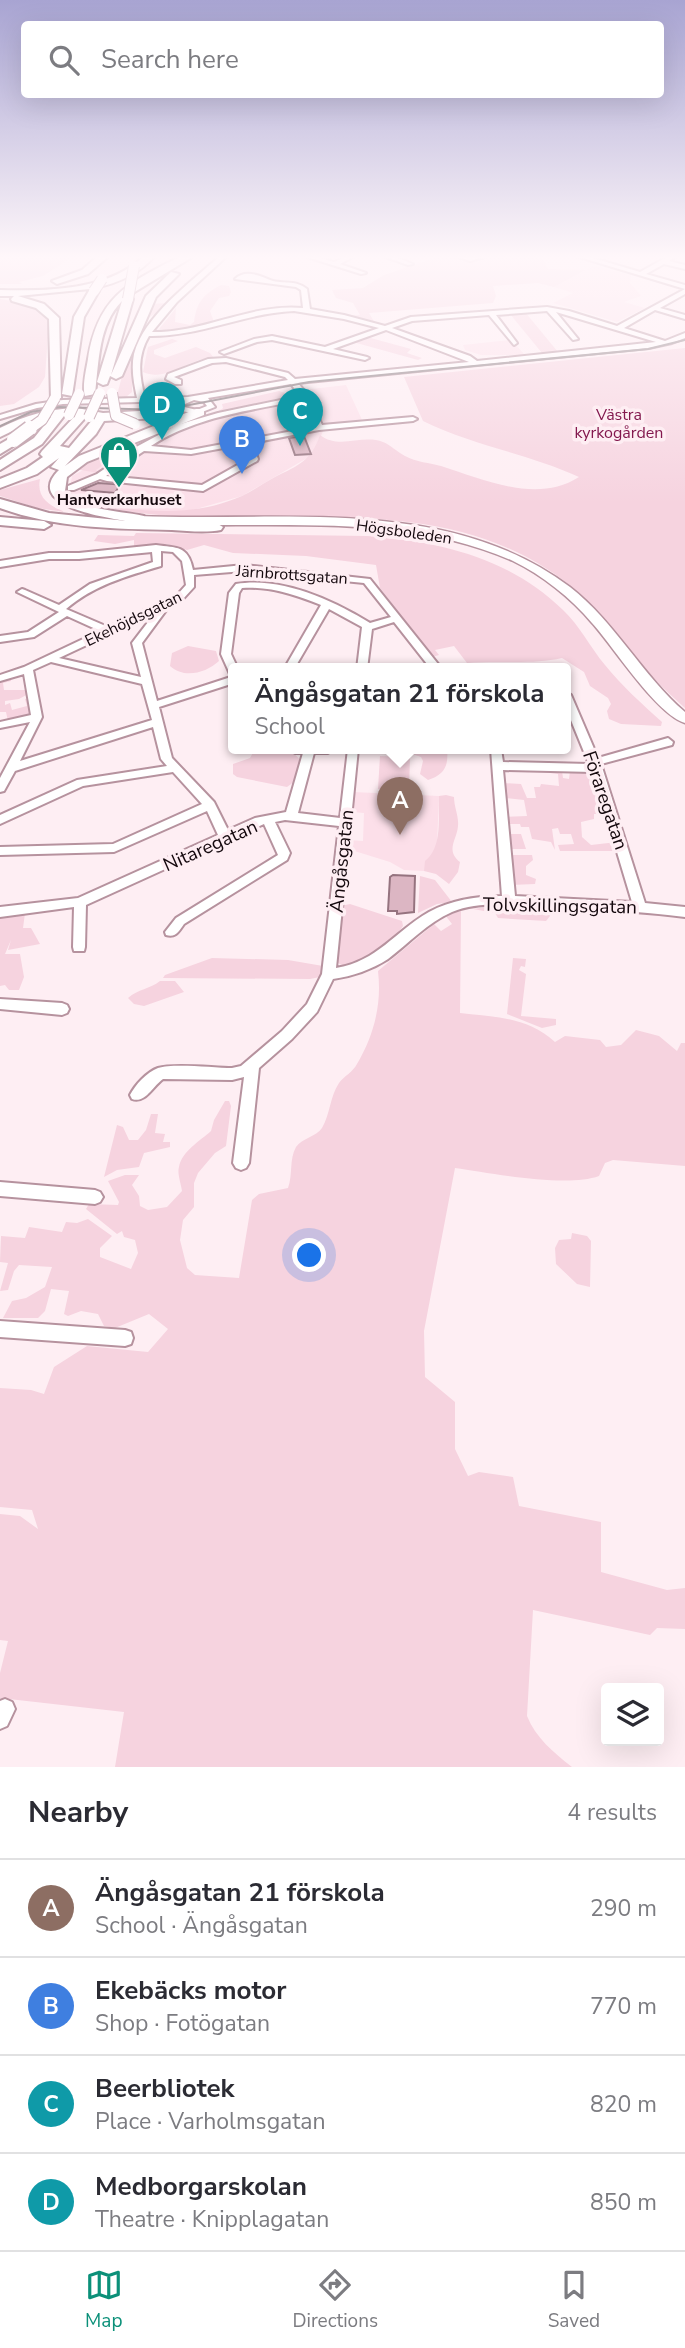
<!DOCTYPE html>
<html lang="en">
<head>
<meta charset="utf-8">
<style>
	:root { --surface:#fff; --page:#f2f2f3; --text:#2b2b33; --muted:#7c7c81; --line:#e1e1e2; --accent:#0b9079 }
	body { margin:0; font-family:"Nunito Sans",sans-serif; background:var(--page); color:var(--text) }
	.controls { position:absolute; right:21px; bottom:21px; display:grid; overflow:hidden; border-radius:7px; box-shadow:0 7px 28px #0002 }
	.controls button { width:63px; height:63px; display:grid; place-items:center; padding:0; border:0; border-bottom:2px solid var(--line); background:var(--surface); color:var(--text); font:35px sans-serif }
	.you { position:absolute; left:310px; top:1256px; width:24px; height:24px; margin:-18px; border:5px solid #fff; border-radius:50%; background:#1a73e8; box-shadow:0 0 0 10px #1a73e833 }
	.badge { display:grid; place-items:center; width:46px; height:46px; border-radius:50%; background:var(--accent); color:#fff; font-size:23px; font-weight:700 }
	.pin { position:absolute; translate:-50% -58px; filter:drop-shadow(0 2px 4px #0008) }
	.pin::after { content:''; position:absolute; top:37px; width:24px; height:21px; background:inherit; clip-path:polygon(0 0,100% 0,50% 100%) }
	.popup { position:absolute; left:228px; top:663px; width:343px; height:91px; box-sizing:border-box; display:grid; place-content:center; border-radius:7px; background:var(--surface); filter:drop-shadow(0 2px 5px #0005); font-size:23px; white-space:nowrap; color:var(--muted) }
	.popup b { font-size:26px; color:var(--text) }
	.popup::after { content:''; position:absolute; left:50%; top:100%; margin-left:-14px; border:14px solid transparent; border-top-color:var(--surface) }
	.list { margin:0; padding:0; list-style:none }
	h2 { display:flex; justify-content:space-between; align-items:center; height:91px; margin:0; padding:0 28px; font-size:30px }
	h2 small { font-size:23px; font-weight:400; color:var(--muted) }
	.list li { display:grid; grid-template-columns:46px 1fr auto; gap:21px; align-items:center; box-sizing:border-box; height:98px; padding:0 28px; border-top:2px solid var(--line) }
	.list b { display:block; font-size:26px; white-space:nowrap }
	.list p { margin:0; font-size:23px; white-space:nowrap; color:var(--muted) }
	.list em { font-size:23px; font-style:normal; color:var(--muted) }
	.icon { flex:none; width:38px; height:38px; fill:none; stroke:currentColor; stroke-width:2; stroke-linecap:round; stroke-linejoin:round }
	.map { position:relative; flex:none; width:685px; height:1767px; overflow:hidden }
	.search { position:absolute; background:var(--surface); box-shadow:0 7px 28px #0002; left:21px; right:21px; top:21px; height:77px; display:flex; align-items:center; gap:18px; box-sizing:border-box; padding:0 24px; border-radius:7px; color:var(--muted); font-size:26px }
	.sheet { height:483px; background:var(--surface) }
	nav { display:flex; justify-content:space-around; align-items:center; box-sizing:border-box; height:98px; border-top:2px solid var(--line); background:var(--surface); font-size:19px; color:var(--muted) }
	nav a { display:grid; justify-items:center; gap:4px }
	nav .on { color:var(--accent) }
	.map>svg:first-child { display:block }
	.built { fill:#fcdfe9 }
	.green { fill:#f6d3df }
	.building { fill:#dcb6c3; stroke:#95737f; stroke-width:2 }
	.lines { fill:none; stroke-linecap:round; stroke-linejoin:round }
	.minor-casing { stroke:#b6929e; stroke-width:4 }
	.major-casing { stroke:#b6929e; stroke-width:3 }
	.highway-casing { stroke:#b6929e; stroke-width:4 }
	.minor { fill:#fff; fill-rule:evenodd }
	.major { fill:#fff; fill-rule:evenodd }
	.highway { fill:#fff; fill-rule:evenodd }
	.tram { stroke:#87797e; stroke-width:2 }
	.highway-bridge-far1-casing { stroke:#b6929e; stroke-width:12; stroke-linecap:butt }
	.highway-bridge-casing { stroke:#b6929e; stroke-width:17; stroke-linecap:butt }
	.highway-bridge-far1 { stroke:#fff; stroke-width:10 }
	.highway-bridge { stroke:#fff; stroke-width:14 }
	.labels { text-anchor:middle; stroke-width:7; stroke-linejoin:round; paint-order:stroke }
	.far-park-label { font-size:16px; fill:#83184e; stroke:#feeef3 }
	.far-poi-label { font-size:16px; font-weight:bold; fill:#14080d; stroke:#feeef3 }
	.far-street-label { font-size:16px; fill:#14080d; stroke:#feeef3 }
	.street-label { font-size:19px; fill:#14080d; stroke:#feeef3 }
</style>
</head>
<body>
<div class="map">
<svg width="685" height="1767" viewBox="0 0 685 1767">
	<rect width="100%" height="100%" fill="#feeef3"/>
	<path class="built" d="M 594,266 L 631,275 L 630,283 L 641,296 L 624,302 L 645,308 L 617,322 L 553,303 L 573,293 L 554,287 Z
		M 511,340 L 525,355 L 481,355 L 465,350 L 463,345 Z
		M 346,385 L 363,422 L 325,426 L 314,454 L 242,496 L 182,513 L 132,510 L 78,501 L 69,494 L 72,476 L 127,447 L 182,424 L 219,413 L 219,410 L 244,402 L 295,391 Z
		M 353,792 L 439,796 L 437,845 L 424,871 L 404,870 L 390,862 L 348,849 L 348,840 L 363,841 L 364,813 L 351,812 Z"/>
	<path class="green" d="M 21,256 C 41,260 54,256 74,256 L 43,276 L 19,282 L 22,284 L 0,284 L 0,259 Z
		M 440,256 L 474,259 L 522,256 L 543,259 L 548,269 L 586,270 L 554,287 L 538,283 L 493,286 L 496,296 L 493,303 L 369,313 L 375,323 L 348,316 L 360,315 L 353,303 L 336,298 L 332,290 L 363,288 L 384,275 Z
		M 183,283 L 189,283 L 166,306 L 147,319 L 132,355 L 132,392 L 126,397 L 116,399 L 125,365 L 151,304 L 168,303 L 186,285 Z
		M 221,285 L 229,286 L 231,292 L 229,296 L 219,298 L 210,311 L 214,322 L 174,332 L 159,329 L 176,308 L 175,322 L 190,325 L 194,322 C 197,301 203,295 221,285 Z
		M 0,299 C 19,302 37,305 49,320 L 45,377 L 39,387 L 14,404 L 0,406 Z
		M 525,312 L 558,352 L 542,353 L 510,314 Z
		M 367,337 L 411,349 L 407,353 L 422,358 L 418,360 L 353,342 Z
		M 172,339 L 178,341 L 154,350 L 154,354 L 165,358 L 196,347 L 210,353 L 214,358 C 191,356 167,383 143,372 L 148,347 Z
		M 685,348 L 685,708 C 665,690 646,672 629,651 C 604,621 581,590 547,569 C 407,479 230,544 78,501 C 135,510 187,520 242,496 C 254,490 264,483 275,477 C 299,465 311,461 320,435 C 339,450 362,434 383,442 C 391,445 397,452 405,456 C 416,462 430,463 441,466 C 485,480 537,504 579,477 C 529,454 474,446 423,421 L 404,377 Z
		M 279,391 L 285,393 L 287,399 L 279,398 L 217,413 L 223,408 L 222,404 Z
		M 201,417 L 163,431 L 140,445 L 127,448 L 96,470 L 99,473 L 74,469 L 191,419 Z
		M 40,479 C 36,498 50,506 65,512 L 37,508 L 0,496 L 0,490 Z
		M 136,533 L 367,536 C 441,542 508,557 563,610 C 580,626 590,647 605,665 C 622,686 642,704 662,722 L 661,726 L 621,724 L 609,719 L 607,711 L 611,704 L 608,698 L 590,686 L 584,672 L 562,658 C 532,665 499,660 467,663 L 454,646 L 435,650 L 439,655 L 432,657 L 380,588 L 376,565 L 306,556 L 233,553 L 204,545 L 187,550 L 166,544 L 134,547 L 134,540 L 115,544 L 94,541 L 98,535 L 134,536 Z
		M 188,646 L 216,651 L 219,661 C 206,673 184,679 170,666 L 172,653 Z
		M 11,677 L 11,681 L 3,683 L 4,690 L 26,690 L 27,683 L 30,693 L 19,699 L 5,701 L 5,705 L 10,703 L 12,710 L 27,706 L 25,699 L 30,698 L 33,715 L 8,721 L 6,712 L 0,712 L 0,680 Z
		M 255,749 C 271,749 291,746 301,761 L 298,779 L 287,787 L 237,777 L 233,774 L 233,764 L 250,758 Z
		M 398,749 L 447,749 C 449,766 444,775 428,780 L 420,774 L 423,761 L 421,757 Z
		M 380,756 L 410,757 L 409,790 L 378,789 Z
		M 549,771 L 562,771 L 563,778 L 569,779 L 570,771 L 594,773 L 597,781 L 591,782 L 599,788 L 607,814 L 594,814 L 594,819 L 581,822 L 582,837 L 591,845 L 617,842 L 619,851 L 560,851 L 558,845 L 574,844 L 571,834 L 560,834 L 558,828 L 552,829 L 555,850 L 551,842 L 532,839 L 529,827 L 521,827 L 520,824 L 508,824 L 509,834 L 521,834 L 526,849 L 510,849 L 505,817 L 527,816 L 524,800 L 505,798 L 503,783 L 521,784 L 527,798 L 536,798 L 534,787 L 540,787 L 541,784 L 559,786 L 558,774 L 550,773 Z
		M 446,795 L 454,797 C 454,807 459,816 458,826 C 457,840 445,850 460,862 L 458,872 L 449,884 L 436,874 L 424,871 L 425,861 C 443,847 438,817 439,796 Z
		M 510,855 L 532,855 L 533,860 L 526,866 L 526,875 L 536,879 L 535,884 L 511,885 Z
		M 420,876 L 435,880 L 452,902 L 437,904 L 418,913 Z
		M 350,904 L 402,921 L 403,926 C 393,941 350,980 335,960 L 341,906 Z
		M 487,907 L 549,907 L 550,916 L 546,921 L 498,918 L 495,913 L 473,909 Z
		M 461,911 L 460,1013 C 496,1017 527,1017 555,1042 L 565,1036 L 600,1040 L 606,1047 L 621,1045 L 636,1030 L 659,1036 L 677,1051 L 681,1043 L 685,1043 L 685,1166 L 613,1160 L 605,1163 L 599,1176 C 566,1188 491,1173 455,1168 L 424,1331 L 425,1377 L 455,1402 L 455,1449 L 468,1476 L 479,1472 L 513,1477 L 519,1506 L 601,1522 L 601,1572 L 667,1590 L 685,1588 L 685,1629 L 657,1628 L 650,1635 L 533,1610 L 527,1716 C 536,1738 553,1752 572,1767 L 115,1767 L 124,1712 L 0,1698 L 0,1673 L 8,1641 L 0,1640 L 0,1514 L 20,1516 L 38,1529 L 32,1510 L 0,1507 L 0,1388 L 31,1390 L 44,1394 L 54,1367 L 87,1346 L 148,1352 L 168,1329 L 149,1314 L 115,1328 L 104,1326 L 98,1314 L 81,1311 L 68,1316 L 64,1314 L 69,1291 L 51,1289 L 45,1311 L 38,1318 L 3,1318 L 12,1301 L 26,1298 L 45,1287 L 52,1267 L 19,1265 L 14,1271 L 8,1290 L 0,1291 L 8,1263 L 0,1262 L 1,1236 L 25,1238 L 29,1227 L 62,1232 L 66,1222 L 77,1223 L 88,1219 L 112,1236 L 100,1248 L 100,1257 L 131,1269 L 138,1253 L 135,1240 L 124,1237 L 122,1231 L 117,1234 L 86,1209 L 89,1204 L 118,1205 L 119,1202 L 108,1181 L 125,1175 L 139,1175 L 132,1185 L 139,1196 L 140,1206 L 148,1210 L 167,1207 L 182,1191 C 181,1184 177,1173 179,1167 C 182,1151 200,1141 211,1131 L 214,1120 L 225,1101 L 229,1101 L 231,1106 L 226,1146 L 215,1153 L 198,1173 L 194,1183 L 194,1207 L 183,1220 L 180,1240 L 187,1268 L 195,1275 L 239,1278 L 252,1200 L 259,1194 L 288,1188 C 293,1175 289,1159 296,1147 C 302,1138 316,1137 322,1128 C 330,1115 330,1096 339,1083 C 344,1076 353,1072 357,1064 C 374,1035 382,1004 378,971 L 434,924 L 441,931 L 452,924 L 445,915 Z
		M 25,913 L 23,928 L 31,928 L 40,944 L 8,950 L 11,940 L 5,954 L 20,954 L 24,977 L 19,990 L 9,990 L 5,985 L 0,986 L 0,915 Z
		M 212,958 L 288,960 L 323,966 L 320,977 L 310,979 L 163,978 L 165,975 Z
		M 513,958 L 526,959 L 525,967 L 521,966 L 519,970 L 526,974 L 521,1016 L 556,1019 L 556,1025 L 542,1028 L 507,1014 Z
		M 160,981 L 175,981 L 184,992 L 144,1006 L 134,1004 L 128,998 C 138,989 150,989 160,981 Z
		M 151,1114 L 158,1114 L 155,1133 L 165,1134 L 163,1142 L 170,1142 L 170,1147 L 144,1153 L 139,1167 L 117,1170 L 104,1177 L 117,1125 L 123,1127 L 129,1140 L 138,1140 L 146,1130 Z
		M 572,1233 L 587,1236 L 591,1241 L 590,1287 L 577,1284 L 556,1264 L 555,1248 L 559,1240 L 571,1239 Z"/>
	<path class="building" d="M 304,436 L 311,454 L 295,455 L 289,438 Z
		M 98,483 L 113,484 L 120,485 L 115,493 L 81,490 Z
		M 393,875 L 415,876 L 414,912 L 397,914 L 397,911 L 388,911 L 390,877 Z"/>
	<g class="lines">
		<defs>
			<path id="minor" d="M 220,256 L 227,256 L 177,302 L 152,332 C 204,333 251,303 303,308 L 301,290 L 296,287 L 235,279 C 246,268 262,277 273,281 C 286,284 296,280 307,289 L 310,309 L 344,315 L 385,326 L 411,317 L 547,307 L 569,311 L 617,326 L 685,289 L 685,294 L 660,308 L 685,315 L 685,319 L 655,310 L 624,328 L 665,341 L 685,333 L 685,338 L 672,343 L 649,348 L 298,383 L 309,397 L 322,425 L 413,417 L 417,419 L 413,421 L 319,430 L 252,443 L 258,459 L 257,461 L 203,491 L 107,481 L 100,479 L 74,490 L 68,490 L 68,486 L 97,474 L 138,446 L 177,425 L 218,413 L 300,396 L 291,384 L 208,398 L 215,407 L 197,414 L 177,410 L 178,401 L 63,404 L 37,408 L 0,419 L 0,415 L 36,404 L 63,400 L 137,398 C 134,384 131,369 134,354 C 144,316 191,282 220,256 ZM 294,311 L 344,319 L 379,328 L 325,347 L 272,336 L 254,339 L 220,352 L 224,354 L 257,342 L 272,340 L 365,360 L 369,358 L 367,357 L 333,349 L 386,330 L 469,362 L 295,379 L 288,373 L 226,358 L 208,359 L 168,374 L 166,379 L 175,384 L 181,384 L 181,380 L 174,377 L 212,363 L 226,362 L 285,377 L 288,380 L 188,397 L 145,398 C 139,376 137,356 149,336 C 199,337 244,313 294,311 ZM 547,311 L 573,340 L 578,339 L 556,312 L 656,342 L 477,361 L 470,356 L 392,328 L 412,321 L 489,315 L 514,345 L 517,343 L 496,315 ZM 194,400 L 204,402 L 207,406 L 197,410 L 184,407 L 185,404 ZM 303,400 L 314,427 L 191,450 L 151,446 C 195,417 251,410 303,400 ZM 245,444 L 250,458 L 202,485 L 106,476 L 144,451 L 191,454 Z
				M 304,256 L 314,256 L 334,262 L 347,256 L 355,256 L 340,264 L 366,273 L 361,274 Z
				M 383,256 L 393,256 L 413,264 L 408,265 Z
				M 456,256 L 488,256 L 470,261 Z
				M 576,256 L 586,256 L 640,272 L 669,256 L 677,256 L 669,261 L 685,265 L 685,269 L 664,264 L 646,274 L 685,285 L 685,289 Z
				M 156,545 C 177,548 188,545 193,570 L 244,565 L 370,579 L 442,669 L 431,669 L 394,622 L 372,629 L 367,669 L 357,669 L 362,627 L 329,609 L 294,669 L 284,669 L 321,605 C 296,595 270,586 242,588 L 239,593 L 231,654 L 238,669 L 234,669 L 234,675 L 230,674 L 221,654 L 229,593 L 236,584 C 280,576 333,600 370,623 L 391,617 L 364,583 L 244,571 L 194,575 L 194,587 L 183,599 L 170,605 L 142,643 L 157,701 L 234,676 L 234,683 L 159,707 L 172,758 L 214,802 L 228,830 L 255,818 L 286,812 L 303,753 L 295,753 L 290,749 L 333,749 L 328,753 L 314,753 L 298,813 L 340,818 L 348,749 L 358,749 L 336,968 C 378,961 394,932 429,912 C 451,900 477,896 502,896 L 491,749 L 501,749 L 503,762 L 589,764 L 566,708 L 566,692 L 571,695 L 598,758 L 668,738 L 673,742 L 672,745 L 601,764 L 645,903 L 685,907 L 685,917 C 639,911 593,909 547,907 C 517,906 481,900 452,912 C 427,923 409,943 388,959 C 371,970 353,976 333,979 L 317,1012 L 292,1039 L 259,1068 L 249,1163 L 246,1168 L 241,1170 L 236,1168 L 233,1163 L 244,1077 L 232,1080 L 163,1079 C 153,1086 145,1104 132,1099 L 130,1095 C 135,1085 147,1072 158,1068 C 174,1063 214,1068 232,1068 L 241,1066 L 282,1031 L 307,1004 L 322,974 L 339,826 L 285,820 L 275,822 L 290,853 L 287,860 L 184,924 C 179,931 176,938 166,935 L 165,932 L 176,918 L 278,855 L 264,824 L 86,905 L 85,947 L 84,951 L 74,951 L 73,947 L 74,907 L 0,917 L 0,907 L 78,898 L 218,835 L 207,811 L 114,852 L 0,855 L 0,847 L 113,844 L 202,804 L 173,772 L 83,786 L 0,824 L 0,815 L 77,780 L 167,766 L 161,759 L 153,727 L 15,771 L 4,791 L 0,792 L 0,778 L 30,722 L 0,728 L 0,722 L 31,715 L 24,674 L 0,681 L 0,675 L 24,667 L 100,631 L 67,616 L 34,637 L 0,642 L 0,636 L 28,632 L 59,612 L 17,592 L 22,589 L 25,590 L 59,605 L 90,584 L 153,562 L 152,552 L 79,559 L 49,559 L 0,567 L 0,561 L 49,553 L 79,553 ZM 161,551 L 173,552 L 182,561 L 186,585 L 177,595 L 108,627 L 66,609 C 94,585 127,576 161,566 ZM 155,613 L 132,643 L 141,677 L 59,658 ZM 51,662 L 142,684 L 152,720 L 20,761 L 42,717 L 33,670 ZM 503,770 L 593,772 L 632,902 L 515,896 Z
				M 0,999 L 62,1003 L 67,1005 L 69,1009 L 67,1013 L 62,1015 L 0,1009 Z
				M 0,1182 L 95,1190 L 100,1192 L 103,1197 L 100,1202 L 95,1204 L 0,1196 Z
				M 0,1321 L 125,1330 L 131,1332 L 133,1338 L 131,1344 L 125,1346 L 0,1337 Z
				M 5,1699 L 12,1702 L 15,1709 L 7,1726 L 0,1729 L 0,1701 Z"/>
			<path id="major" d="M 139,516 C 282,522 448,495 570,587 C 615,622 642,675 685,712 L 685,723 C 657,715 613,646 592,623 C 571,598 542,575 513,561 C 425,522 330,525 236,525 C 203,525 167,528 135,521 L 135,517 Z"/>
			<path id="highway" d="M 98,256 L 109,256 L 88,274 L 57,284 L 52,281 L 82,270 Z
				M 144,256 L 155,256 C 139,274 118,283 95,288 L 99,291 L 84,317 L 72,396 L 62,394 L 74,317 L 90,289 L 18,296 L 44,304 L 59,318 L 61,398 L 51,400 L 49,319 L 36,308 L 12,301 L 11,299 L 14,296 L 0,296 L 0,290 C 48,291 108,291 144,256 Z
				M 181,256 L 194,256 L 128,296 L 133,299 L 111,375 L 146,296 L 171,272 L 179,274 L 156,297 L 122,376 L 116,379 L 110,376 L 107,384 L 103,385 L 97,382 L 122,301 C 98,325 99,362 95,394 L 85,396 C 82,386 86,371 88,359 C 98,296 128,283 181,256 Z
				M 77,408 L 103,413 L 176,409 L 182,413 L 176,417 L 104,421 L 96,434 L 65,466 L 79,456 L 196,409 L 204,409 L 204,415 L 87,462 L 67,477 L 65,491 C 86,512 117,510 144,516 L 144,521 L 216,523 L 223,527 L 221,530 C 206,533 188,531 172,530 C 114,529 55,528 0,508 L 0,499 L 49,513 L 127,521 C 108,518 22,506 59,470 L 51,467 L 59,458 L 37,474 L 0,488 L 0,479 L 27,468 L 43,457 L 40,454 L 42,451 L 75,416 L 64,416 L 42,444 L 0,470 L 0,460 L 34,438 L 51,417 L 31,422 L 0,437 L 0,428 C 26,415 48,409 77,408 ZM 86,417 L 93,419 L 69,448 L 60,446 Z
				M 14,436 L 20,440 L 18,443 L 0,454 L 0,444 Z
				M 0,517 L 44,521 L 51,525 L 44,529 L 0,525 Z"/>
		</defs>
		<use href="#minor" class="minor-casing"/>
		<use href="#major" class="major-casing"/>
		<use href="#highway" class="highway-casing"/>
		<use href="#minor" class="minor"/>
		<use href="#major" class="major"/>
		<use href="#highway" class="highway"/>
		<path class="tram" d="M 0,426 L 31,412 L 60,407 L 163,410 L 309,382 L 648,349 L 685,340"/>
		<defs>
			<path id="highway-bridge-far1" d="M 94,291 L 102,279
				M 128,299 L 134,266
				M 112,393 L 116,416 L 135,424
				M 69,415 L 79,394
				M 89,417 L 100,393
				M 28,430 L 42,420 L 55,398"/>
			<path id="highway-bridge" d="M 14,440 L 30,428"/>
		</defs>
		<use href="#highway-bridge-far1" class="highway-bridge-far1-casing"/>
		<use href="#highway-bridge" class="highway-bridge-casing"/>
		<use href="#highway-bridge-far1" class="highway-bridge-far1"/>
		<use href="#highway-bridge" class="highway-bridge"/>
	</g>
	<linearGradient id="sky" x2="0" y2="1"><stop stop-color="#a8a4d2"/><stop offset="0.51" stop-color="#fff7fa"/><stop offset="1" stop-color="#fff7fa" stop-opacity="0"/></linearGradient>
	<rect width="685" height="504" fill="url(#sky)"/>
	<defs>
		<symbol id="shop-pin" viewBox="-11 -11 22 30"><path d="M0 17L-7.5 6A9.5 9.5 0 1 1 7.5 6Z" fill="#0b9079" stroke="#feeef3"/><path d="M-5-2.5h2.3a2.7 3.5 0 0 1 5.4 0H5L5.5 6h-11ZM-1.5-2.5h3a1.5 2.3 0 0 0-3 0Z" fill="#fff"/></symbol>
	</defs>
	<g fill-rule="evenodd">
		<use href="#shop-pin" x="97" y="433" width="44" height="60"/>
	</g>
	<g class="labels">
		<g class="far-park-label">
			<text x="619" y="420">Västra<tspan x="619" dy="18">kyrkogården</tspan></text>
		</g>
		<g class="far-poi-label">
			<text x="119" y="505">Hantverkarhuset</text>
		</g>
		<g class="far-street-label">
			<text transform="translate(404 531) rotate(8)" y="6">Högsboleden</text>
			<text transform="translate(292 574) rotate(4)" y="6">Järnbrottsgatan</text>
			<text transform="translate(133 618) rotate(-26)" y="6">Ekehöjdsgatan</text>
		</g>
		<g class="street-label">
			<text transform="translate(606 800) rotate(71)" y="7">Föraregatan</text>
			<text transform="translate(210 845) rotate(-24)" y="7">Nitaregatan</text>
			<text transform="translate(341 861) rotate(-84)" y="7">Ängåsgatan</text>
			<text transform="translate(560 905) rotate(1)" y="7">Tolvskillingsgatan</text>
		</g>
	</g>
</svg>
<div class="controls">
<button><svg class="icon" aria-label="layers" viewBox="0 0 24 24"><path d="M12 4l9 5-9 5-9-5zM3 14l9 5 9-5"/></svg></button>
</div>
<div class="you"></div>
<div class="pin badge" style="left:400px;top:835px;background:#8d6e63">A</div>
<div class="popup"><b>Ängåsgatan 21 förskola</b>School</div>
<div class="pin badge" style="left:242px;top:474px;background:#3f7fe0">B</div>
<div class="pin badge" style="left:300px;top:446px;background:#0f9aa8">C</div>
<div class="pin badge" style="left:162px;top:440px;background:#0f9aa8">D</div>
<div class="search"><svg class="icon" aria-label="search" viewBox="0 0 24 24"><circle cx="10" cy="10" r="6"/><path d="M15 15l6 6"/></svg>Search here</div>
</div>
<section class="sheet">
<h2>Nearby<small>4 results</small></h2>
<ul class="list">
<li><span class="badge" style="background:#8d6e63">A</span><div><b>Ängåsgatan 21 förskola</b><p>School · Ängåsgatan</p></div><em>290 m</em></li>
<li><span class="badge" style="background:#3f7fe0">B</span><div><b>Ekebäcks motor</b><p>Shop · Fotögatan</p></div><em>770 m</em></li>
<li><span class="badge" style="background:#0f9aa8">C</span><div><b>Beerbliotek</b><p>Place · Varholmsgatan</p></div><em>820 m</em></li>
<li><span class="badge" style="background:#0f9aa8">D</span><div><b>Medborgarskolan</b><p>Theatre · Knipplagatan</p></div><em>850 m</em></li>
</ul>
</section>
<nav>
<a class="on"><svg class="icon" aria-label="map" viewBox="0 0 24 24"><path d="M3 6l6-2 6 2 6-2v14l-6 2-6-2-6 2zM9 4v14M15 6v14"/></svg>Map</a>
<a><svg class="icon" aria-label="directions" viewBox="0 0 24 24"><path d="M12 3l9 9-9 9-9-9zM9 14v-3h6M13 9l2 2-2 2"/></svg>Directions</a>
<a><svg class="icon" aria-label="saved" viewBox="0 0 24 24"><path d="M7 4h10v16l-5-4-5 4z"/></svg>Saved</a>
</nav>
</body>
</html>
